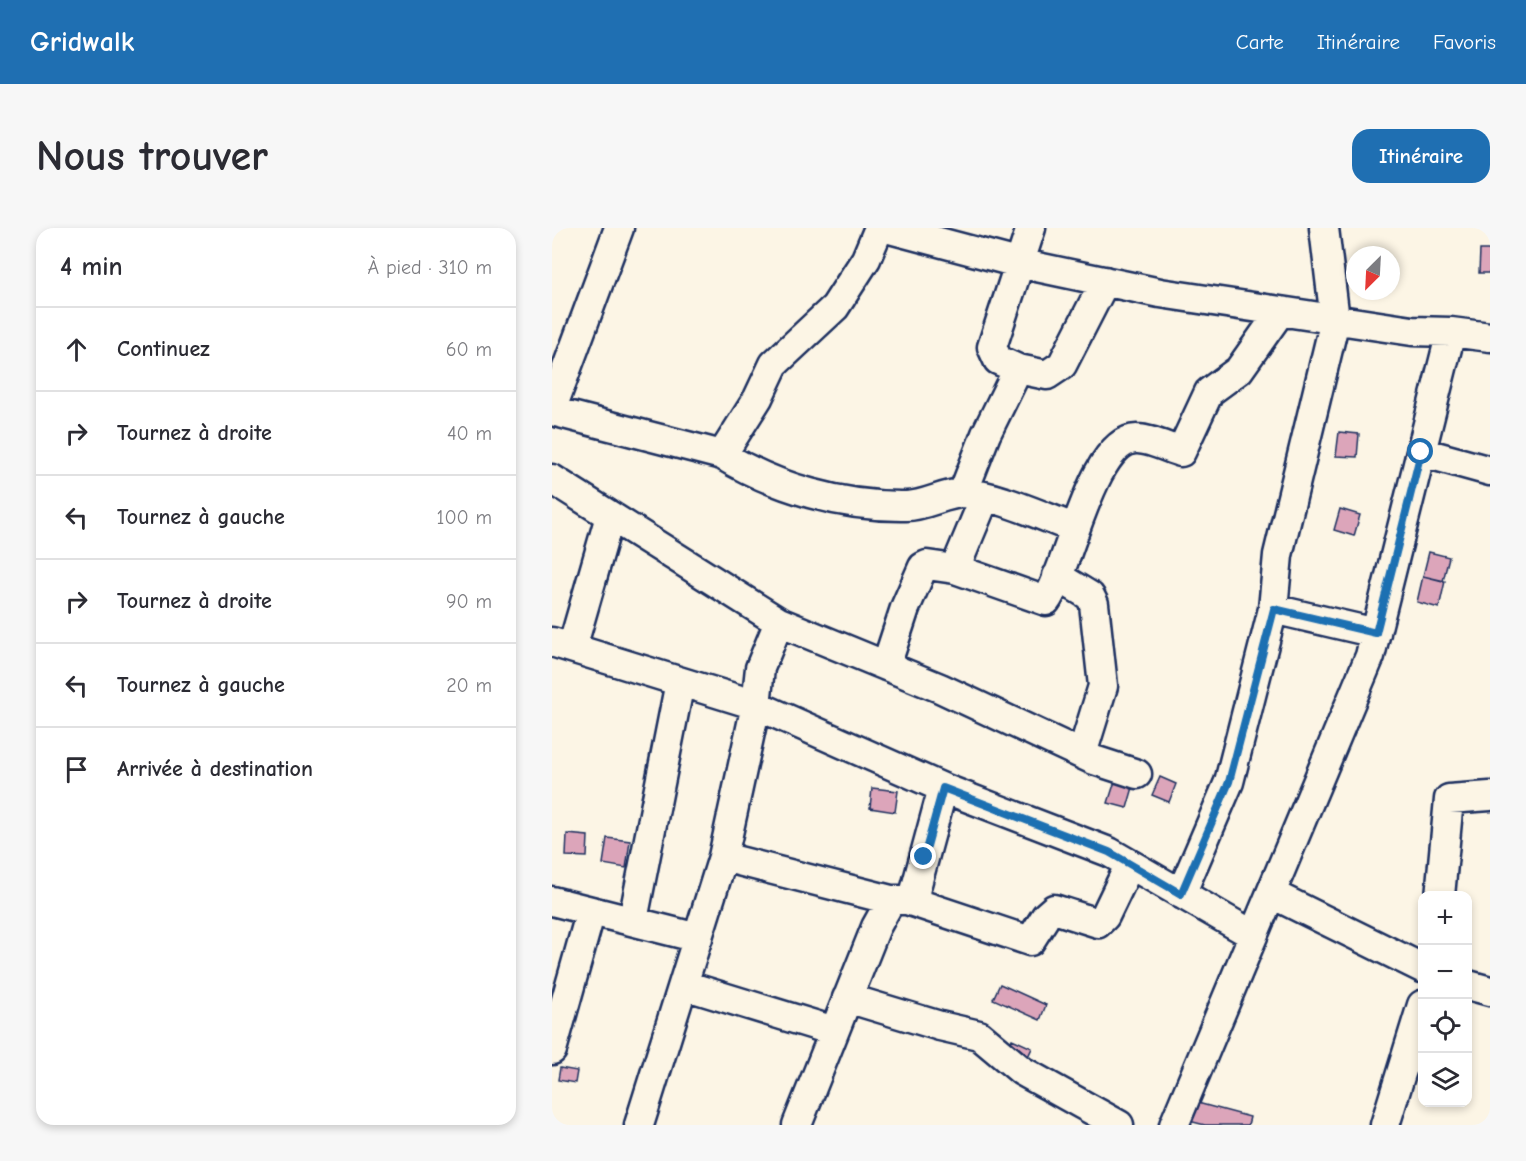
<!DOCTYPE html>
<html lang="fr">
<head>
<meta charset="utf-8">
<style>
	:root { --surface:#fff; --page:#f7f7f7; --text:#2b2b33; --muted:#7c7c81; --line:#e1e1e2; --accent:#1f6fb2 }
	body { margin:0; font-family:"Comic Neue",sans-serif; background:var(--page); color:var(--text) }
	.controls { position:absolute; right:18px; bottom:18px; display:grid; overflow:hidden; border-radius:12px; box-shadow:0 3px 9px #0003 }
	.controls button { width:54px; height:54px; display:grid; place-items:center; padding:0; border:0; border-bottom:2px solid var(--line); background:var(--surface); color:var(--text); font:30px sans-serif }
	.compass { position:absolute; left:794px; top:18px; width:54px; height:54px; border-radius:50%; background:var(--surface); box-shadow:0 3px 9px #0003; rotate:204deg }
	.stop { position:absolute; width:18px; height:18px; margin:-14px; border:4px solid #1f6fb2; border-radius:50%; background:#fff }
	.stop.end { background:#1f6fb2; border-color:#fff; box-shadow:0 2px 6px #0008 }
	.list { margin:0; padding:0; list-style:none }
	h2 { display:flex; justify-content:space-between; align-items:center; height:78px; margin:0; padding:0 24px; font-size:26px }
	h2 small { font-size:20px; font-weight:400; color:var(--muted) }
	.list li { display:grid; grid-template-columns:39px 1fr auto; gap:18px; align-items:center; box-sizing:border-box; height:84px; padding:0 24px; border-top:2px solid var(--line) }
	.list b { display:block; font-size:22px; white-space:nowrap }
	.list em { font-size:20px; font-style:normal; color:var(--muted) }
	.icon { flex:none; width:33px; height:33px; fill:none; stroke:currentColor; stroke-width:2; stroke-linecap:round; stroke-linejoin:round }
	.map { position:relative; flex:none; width:938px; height:897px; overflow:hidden; border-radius:18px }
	header { display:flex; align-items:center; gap:36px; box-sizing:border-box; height:84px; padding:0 30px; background:var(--accent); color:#fff }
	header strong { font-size:28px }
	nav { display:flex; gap:33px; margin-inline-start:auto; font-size:21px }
	.intro { display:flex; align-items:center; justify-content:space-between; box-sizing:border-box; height:144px; padding:0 36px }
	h1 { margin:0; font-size:42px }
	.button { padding:15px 27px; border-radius:18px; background:var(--accent); color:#fff; font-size:21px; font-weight:700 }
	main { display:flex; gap:36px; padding:0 36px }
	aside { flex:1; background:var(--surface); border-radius:18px; box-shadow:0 3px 9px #0003 }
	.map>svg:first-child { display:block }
	.building { fill:#dca5ba; stroke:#1b2f5e; stroke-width:1.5 }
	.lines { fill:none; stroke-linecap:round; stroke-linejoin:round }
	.minor-casing { stroke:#1b2f5e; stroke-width:33 }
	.minor { stroke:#fcf5e5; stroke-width:28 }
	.route { stroke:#1f6fb2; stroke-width:8 }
</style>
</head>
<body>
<header>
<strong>Gridwalk</strong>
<nav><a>Carte</a><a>Itinéraire</a><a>Favoris</a></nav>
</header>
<div class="intro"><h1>Nous trouver</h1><a class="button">Itinéraire</a></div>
<main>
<aside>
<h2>4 min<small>À pied · 310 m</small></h2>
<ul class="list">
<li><svg class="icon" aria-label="ahead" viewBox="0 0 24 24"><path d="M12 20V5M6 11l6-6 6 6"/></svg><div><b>Continuez</b></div><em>60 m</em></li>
<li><svg class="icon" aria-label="right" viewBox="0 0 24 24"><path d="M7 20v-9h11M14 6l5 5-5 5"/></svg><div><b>Tournez à droite</b></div><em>40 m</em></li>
<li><svg class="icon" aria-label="left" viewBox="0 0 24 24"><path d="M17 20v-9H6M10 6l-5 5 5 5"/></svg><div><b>Tournez à gauche</b></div><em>100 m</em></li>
<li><svg class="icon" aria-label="right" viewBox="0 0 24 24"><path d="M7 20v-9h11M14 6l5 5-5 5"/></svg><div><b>Tournez à droite</b></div><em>90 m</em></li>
<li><svg class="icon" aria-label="left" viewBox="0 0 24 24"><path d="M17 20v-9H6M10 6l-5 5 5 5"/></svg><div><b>Tournez à gauche</b></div><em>20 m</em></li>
<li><svg class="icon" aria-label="arrive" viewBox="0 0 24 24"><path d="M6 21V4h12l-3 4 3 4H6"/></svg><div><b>Arrivée à destination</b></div></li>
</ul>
</aside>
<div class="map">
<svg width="938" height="897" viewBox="0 0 938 897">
	<rect width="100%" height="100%" fill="#fcf5e5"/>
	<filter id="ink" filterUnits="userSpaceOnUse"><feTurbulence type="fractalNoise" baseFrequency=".0167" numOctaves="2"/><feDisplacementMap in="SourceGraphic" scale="12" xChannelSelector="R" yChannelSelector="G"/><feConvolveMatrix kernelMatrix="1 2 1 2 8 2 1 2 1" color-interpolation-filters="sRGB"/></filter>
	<g filter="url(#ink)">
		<path class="building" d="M 928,22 L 938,22 L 938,45 L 927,45 Z
			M 787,204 L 807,206 L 805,229 L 784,228 Z
			M 788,281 L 808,287 L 802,308 L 782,302 Z
			M 877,324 L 897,329 L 891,353 L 871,348 Z
			M 871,348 L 893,353 L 887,380 L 865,374 Z
			M 608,549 L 624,556 L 617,574 L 600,567 Z
			M 564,550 L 582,556 L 575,580 L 556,575 Z
			M 320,560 L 346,563 L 343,584 L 318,580 Z
			M 15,606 L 36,608 L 35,629 L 14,628 Z
			M 55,610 L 78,613 L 74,640 L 51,636 Z
			M 448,756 L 494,777 L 488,792 L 441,771 Z
			M 460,811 L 480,820 L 473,835 L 454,825 Z
			M 8,840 L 25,843 L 23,855 L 6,852 Z
			M 642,874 L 698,889 L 696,897 L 653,897 L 637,893 Z"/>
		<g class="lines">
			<defs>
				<path id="minor" d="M 334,0 L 466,35 L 608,65 L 860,103 L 899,104 L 938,109
					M 466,141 L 446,132 L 440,119 L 479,0
					M 0,180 L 67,0
					M 0,183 L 170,227 C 224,260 291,279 354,278 C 374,278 393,265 412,265 C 442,266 492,289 522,300
					M 869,224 L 938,243
					M 170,227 L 206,170 L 222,136 L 283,79 L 314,31 L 327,0
					M 0,251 L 227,394 L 388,460 L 542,532 L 585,546
					M 411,265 L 434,206 L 466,141 L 495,147 L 510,137 L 553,53
					M 403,341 L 494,373 C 516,343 540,210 585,211 C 598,211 616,220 629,224 L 657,164 L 687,142 L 728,84
					M 505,348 L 538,368 L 542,376 L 551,458 L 530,526
					M 721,381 L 824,405
					M 0,414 L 204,477 L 391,560
					M 20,420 L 58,288
					M 334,438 L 353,380 L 371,339 L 375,337 L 403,341 L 433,269
					M 171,629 L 339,672
					M 629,666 L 677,554 L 721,381 L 726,327 L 783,92 L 772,0
					M 720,666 L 870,740
					M 888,668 L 897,571 L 938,568
					M 355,672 L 478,713 L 494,688 L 502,681 L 546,695 L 553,688 L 578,636
					M 0,673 L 146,710
					M 81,692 L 128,454
					M 132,757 L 282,803
					M 916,757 L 938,763
					M 295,770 L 388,798 L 427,807 L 470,843 L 567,897
					M 0,822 L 39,683
					M 87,897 L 171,629 L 204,477 L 208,440 L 227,394
					M 245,897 L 324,699 L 339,672 L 355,672 L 362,667 L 391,560 L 557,624 L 701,707
					M 622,897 L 818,428 L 899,104
					M 833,897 L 870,777"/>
			</defs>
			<use href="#minor" class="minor-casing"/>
			<use href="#minor" class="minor"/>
		</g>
	</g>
	<g class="lines" filter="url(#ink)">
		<path class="route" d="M 372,629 L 391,560 L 557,624 L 629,666 L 677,554 L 722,381 L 824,405 L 869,224"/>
	</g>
</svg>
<div class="controls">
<button>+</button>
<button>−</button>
<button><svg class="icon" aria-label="locate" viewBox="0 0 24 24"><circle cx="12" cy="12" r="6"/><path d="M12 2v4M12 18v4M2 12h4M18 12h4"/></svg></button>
<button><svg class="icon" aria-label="layers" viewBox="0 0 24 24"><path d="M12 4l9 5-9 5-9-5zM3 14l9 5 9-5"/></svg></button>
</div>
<svg class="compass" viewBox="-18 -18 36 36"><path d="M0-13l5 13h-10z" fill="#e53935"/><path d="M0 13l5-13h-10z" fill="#7c7c81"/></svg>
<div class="stop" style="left:869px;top:224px"></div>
<div class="stop end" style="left:372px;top:629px"></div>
</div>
</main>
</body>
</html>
